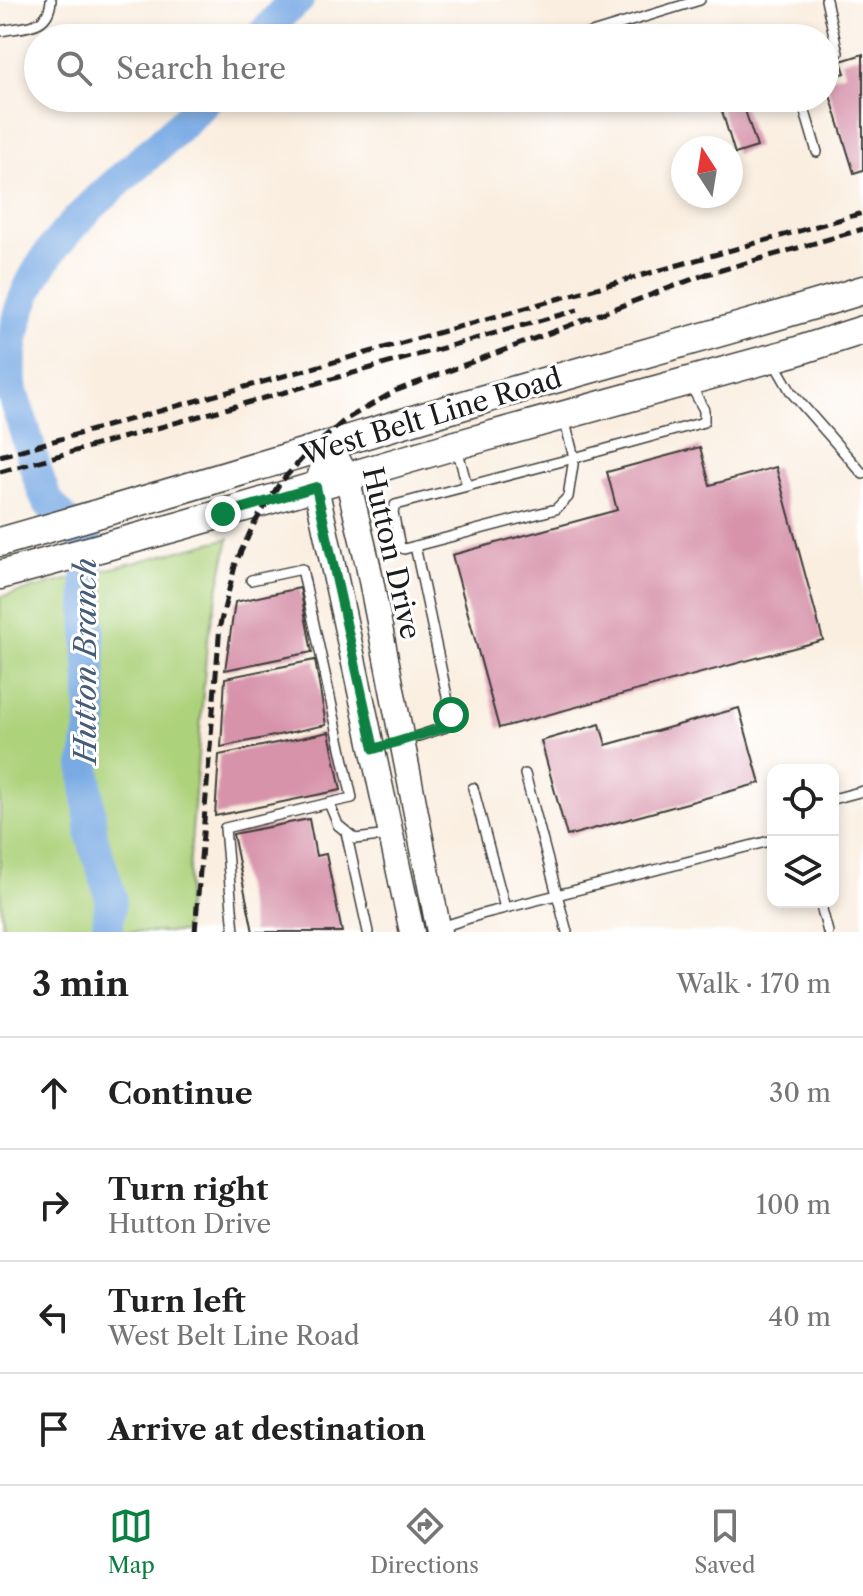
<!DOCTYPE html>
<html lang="en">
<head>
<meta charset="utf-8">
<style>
	:root { --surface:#fff; --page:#f6f6f6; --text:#222; --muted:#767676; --line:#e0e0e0; --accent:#0b8043 }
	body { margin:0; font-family:"Libre Caslon Text",serif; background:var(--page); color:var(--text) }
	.controls { position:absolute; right:24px; bottom:24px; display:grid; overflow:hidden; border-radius:16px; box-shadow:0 4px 12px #0003 }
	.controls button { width:72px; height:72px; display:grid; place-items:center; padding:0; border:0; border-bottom:2px solid var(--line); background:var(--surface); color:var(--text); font:40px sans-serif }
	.compass { position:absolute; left:671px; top:136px; width:72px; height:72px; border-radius:50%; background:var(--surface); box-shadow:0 4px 12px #0003; rotate:348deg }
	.stop { position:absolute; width:24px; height:24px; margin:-18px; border:6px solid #0b8043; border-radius:50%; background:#fff }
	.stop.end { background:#0b8043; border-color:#fff; box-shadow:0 2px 8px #0008 }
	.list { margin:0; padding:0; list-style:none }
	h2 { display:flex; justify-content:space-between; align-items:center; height:104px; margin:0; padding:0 32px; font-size:34px }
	h2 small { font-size:26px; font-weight:400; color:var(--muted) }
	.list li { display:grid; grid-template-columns:52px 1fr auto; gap:24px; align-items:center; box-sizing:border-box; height:112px; padding:0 32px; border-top:2px solid var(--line) }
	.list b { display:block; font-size:30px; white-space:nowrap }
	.list p { margin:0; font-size:26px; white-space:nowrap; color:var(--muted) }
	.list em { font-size:26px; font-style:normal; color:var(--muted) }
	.icon { flex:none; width:44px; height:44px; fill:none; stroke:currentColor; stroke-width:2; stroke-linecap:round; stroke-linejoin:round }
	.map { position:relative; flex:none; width:863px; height:932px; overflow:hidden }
	.search { position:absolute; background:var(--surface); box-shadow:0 4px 12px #0003; left:24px; right:24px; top:24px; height:88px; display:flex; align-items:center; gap:20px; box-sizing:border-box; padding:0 28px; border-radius:44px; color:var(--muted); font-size:30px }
	.sheet { height:552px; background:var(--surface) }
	nav { display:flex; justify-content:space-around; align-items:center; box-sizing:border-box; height:112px; border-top:2px solid var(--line); background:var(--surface); font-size:22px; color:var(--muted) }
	nav a { display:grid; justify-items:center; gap:4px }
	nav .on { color:var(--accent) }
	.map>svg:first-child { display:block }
	.green { fill:#add27b; stroke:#64774c; stroke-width:2 }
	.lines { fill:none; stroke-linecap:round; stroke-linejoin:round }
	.river { stroke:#79aae4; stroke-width:32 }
	.building { fill:#d793aa }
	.lane-casing { stroke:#3d3c39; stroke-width:12 }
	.secondary-casing { stroke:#3d3c39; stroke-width:27 }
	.primary-casing { stroke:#3d3c39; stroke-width:31 }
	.lane { stroke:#fff; stroke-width:9 }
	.secondary { stroke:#fff; stroke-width:24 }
	.primary { stroke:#fff; stroke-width:28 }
	.rail { stroke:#1c1c1c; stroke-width:5; stroke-dasharray:12 6; stroke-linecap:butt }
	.route { stroke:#0b8043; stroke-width:10 }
	.labels { text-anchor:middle; stroke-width:6; stroke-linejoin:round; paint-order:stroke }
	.street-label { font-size:28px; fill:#1c1c1c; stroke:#fff }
	.water-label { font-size:30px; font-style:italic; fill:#465c76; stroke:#fff }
</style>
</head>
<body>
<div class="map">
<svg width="863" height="932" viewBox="0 0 863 932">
	<rect width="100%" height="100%" fill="#fff"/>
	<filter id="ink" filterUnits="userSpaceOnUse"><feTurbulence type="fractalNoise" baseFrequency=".0125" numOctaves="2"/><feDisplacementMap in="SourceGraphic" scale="16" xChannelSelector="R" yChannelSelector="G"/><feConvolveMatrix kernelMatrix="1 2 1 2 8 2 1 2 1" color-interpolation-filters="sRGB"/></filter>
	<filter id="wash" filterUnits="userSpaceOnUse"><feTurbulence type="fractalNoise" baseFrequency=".006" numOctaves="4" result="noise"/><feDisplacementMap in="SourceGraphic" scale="32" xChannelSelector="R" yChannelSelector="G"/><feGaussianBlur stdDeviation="1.8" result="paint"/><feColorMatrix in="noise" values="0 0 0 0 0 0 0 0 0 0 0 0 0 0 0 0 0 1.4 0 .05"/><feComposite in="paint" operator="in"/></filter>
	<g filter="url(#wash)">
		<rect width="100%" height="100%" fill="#faeee0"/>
		<path class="green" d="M 229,538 L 207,642 L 184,932 L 3,932 L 0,884 L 0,597 Z"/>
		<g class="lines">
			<path class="river" d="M 260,38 L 284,11 L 298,0
				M 107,932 L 111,897 L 92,837 L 85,766 L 92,721 L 86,540 C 74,528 57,515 48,501 C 39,487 29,443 23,425 C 19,412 12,398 11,384 C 2,243 127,188 207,98"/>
		</g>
		<g id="blocks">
			<path class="building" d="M 863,54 L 863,170 L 854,173 L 825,79 L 845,73 L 841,61 Z
				M 742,101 L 757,147 L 735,154 L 721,108 Z
				M 700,447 L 710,485 L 776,467 L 823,640 L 499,728 L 452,555 L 617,510 L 607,472 Z
				M 300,588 L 312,652 L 225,670 L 235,602 Z
				M 315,660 L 326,725 L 221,747 L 225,678 Z
				M 739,708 L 760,783 L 567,836 L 541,741 L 600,724 L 606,745 Z
				M 329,732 L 341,790 L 215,816 L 219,755 Z
				M 309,819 L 316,856 L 326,854 L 342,932 L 253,932 L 233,834 Z"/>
		</g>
	</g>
	<g filter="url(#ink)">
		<use href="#blocks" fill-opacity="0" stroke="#3d3c39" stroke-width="2"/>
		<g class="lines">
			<defs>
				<path id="lane" d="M 0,31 C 24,26 49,30 51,0
					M 575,38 L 700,0
					M 825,57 L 838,53 L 826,0
					M 801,98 L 817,152
					M 773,361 L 791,392 L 863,474
					M 564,418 L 574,458 L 395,505 L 393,512 L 400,547 L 404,549 L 556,509 L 568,497 L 574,458 L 704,422 L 704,410 L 690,384
					M 457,448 L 467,486
					M 251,580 L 302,569 L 352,798 L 329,803
					M 403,741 L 446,727 L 451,715 L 415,546
					M 525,774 L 567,932
					M 473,788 L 505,908
					M 833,799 L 863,791
					M 346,832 L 368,932
					M 820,902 L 828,932
					M 438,928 L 482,914 L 773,840
					M 234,932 L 225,828 L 329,803 L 338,825 L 355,839 L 389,835"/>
				<path id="secondary" d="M 330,445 L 347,477 L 368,565 L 439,932
					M 330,445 L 316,487 L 412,932"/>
				<path id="primary" d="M 0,542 C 166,495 330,444 495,396 C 618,360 741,328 863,290
					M 0,575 L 180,526 L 456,445 L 794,352 L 863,330"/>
			</defs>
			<use href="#lane" class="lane-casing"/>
			<use href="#secondary" class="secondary-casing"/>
			<use href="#primary" class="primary-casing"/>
			<use href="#lane" class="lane"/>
			<use href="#secondary" class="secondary"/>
			<use href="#primary" class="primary"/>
			<path class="rail" d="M 701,276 L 863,229
				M 0,456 L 863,213
				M 0,472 L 578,310
				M 195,932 L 220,625 L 236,562 L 255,522 L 280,483 L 308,452 L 345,420 L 395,391 L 709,273"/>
		</g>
	</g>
	<g class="lines" filter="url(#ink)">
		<path class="route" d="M 223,514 L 316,487 L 374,749 L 446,727 L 451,715"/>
	</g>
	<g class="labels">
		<g class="street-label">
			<text transform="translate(431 416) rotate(-17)" y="10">West Belt Line Road</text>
			<text transform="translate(392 553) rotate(77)" y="10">Hutton Drive</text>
		</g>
		<g class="water-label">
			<text transform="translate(86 661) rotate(-90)" y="10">Hutton Branch</text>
		</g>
	</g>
</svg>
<div class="controls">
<button><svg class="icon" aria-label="locate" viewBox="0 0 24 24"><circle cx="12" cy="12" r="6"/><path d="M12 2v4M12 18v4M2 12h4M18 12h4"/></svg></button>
<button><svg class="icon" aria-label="layers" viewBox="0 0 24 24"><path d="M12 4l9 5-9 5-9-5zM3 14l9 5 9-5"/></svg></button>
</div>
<svg class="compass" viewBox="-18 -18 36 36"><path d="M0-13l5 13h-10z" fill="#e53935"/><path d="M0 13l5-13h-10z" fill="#767676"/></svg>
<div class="stop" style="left:451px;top:715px"></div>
<div class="stop end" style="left:223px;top:514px"></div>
<div class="search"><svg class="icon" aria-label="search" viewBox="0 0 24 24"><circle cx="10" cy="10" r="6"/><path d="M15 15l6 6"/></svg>Search here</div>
</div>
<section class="sheet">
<h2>3 min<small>Walk · 170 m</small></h2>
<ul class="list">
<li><svg class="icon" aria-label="ahead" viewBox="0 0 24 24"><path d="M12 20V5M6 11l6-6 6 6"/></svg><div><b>Continue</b></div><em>30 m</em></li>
<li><svg class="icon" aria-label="right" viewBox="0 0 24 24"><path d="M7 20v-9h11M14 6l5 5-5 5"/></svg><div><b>Turn right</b><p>Hutton Drive</p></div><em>100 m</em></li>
<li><svg class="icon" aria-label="left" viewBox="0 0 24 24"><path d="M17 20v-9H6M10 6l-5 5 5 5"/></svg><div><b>Turn left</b><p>West Belt Line Road</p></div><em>40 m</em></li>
<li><svg class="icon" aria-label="arrive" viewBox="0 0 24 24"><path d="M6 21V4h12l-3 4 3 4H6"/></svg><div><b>Arrive at destination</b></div></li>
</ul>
</section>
<nav>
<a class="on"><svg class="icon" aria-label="map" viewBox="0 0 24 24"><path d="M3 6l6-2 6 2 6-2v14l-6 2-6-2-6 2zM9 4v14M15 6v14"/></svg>Map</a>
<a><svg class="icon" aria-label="directions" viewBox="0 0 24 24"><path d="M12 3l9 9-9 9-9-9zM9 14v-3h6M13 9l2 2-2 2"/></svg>Directions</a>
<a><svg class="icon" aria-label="saved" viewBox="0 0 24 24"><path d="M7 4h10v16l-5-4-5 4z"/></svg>Saved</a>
</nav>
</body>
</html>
